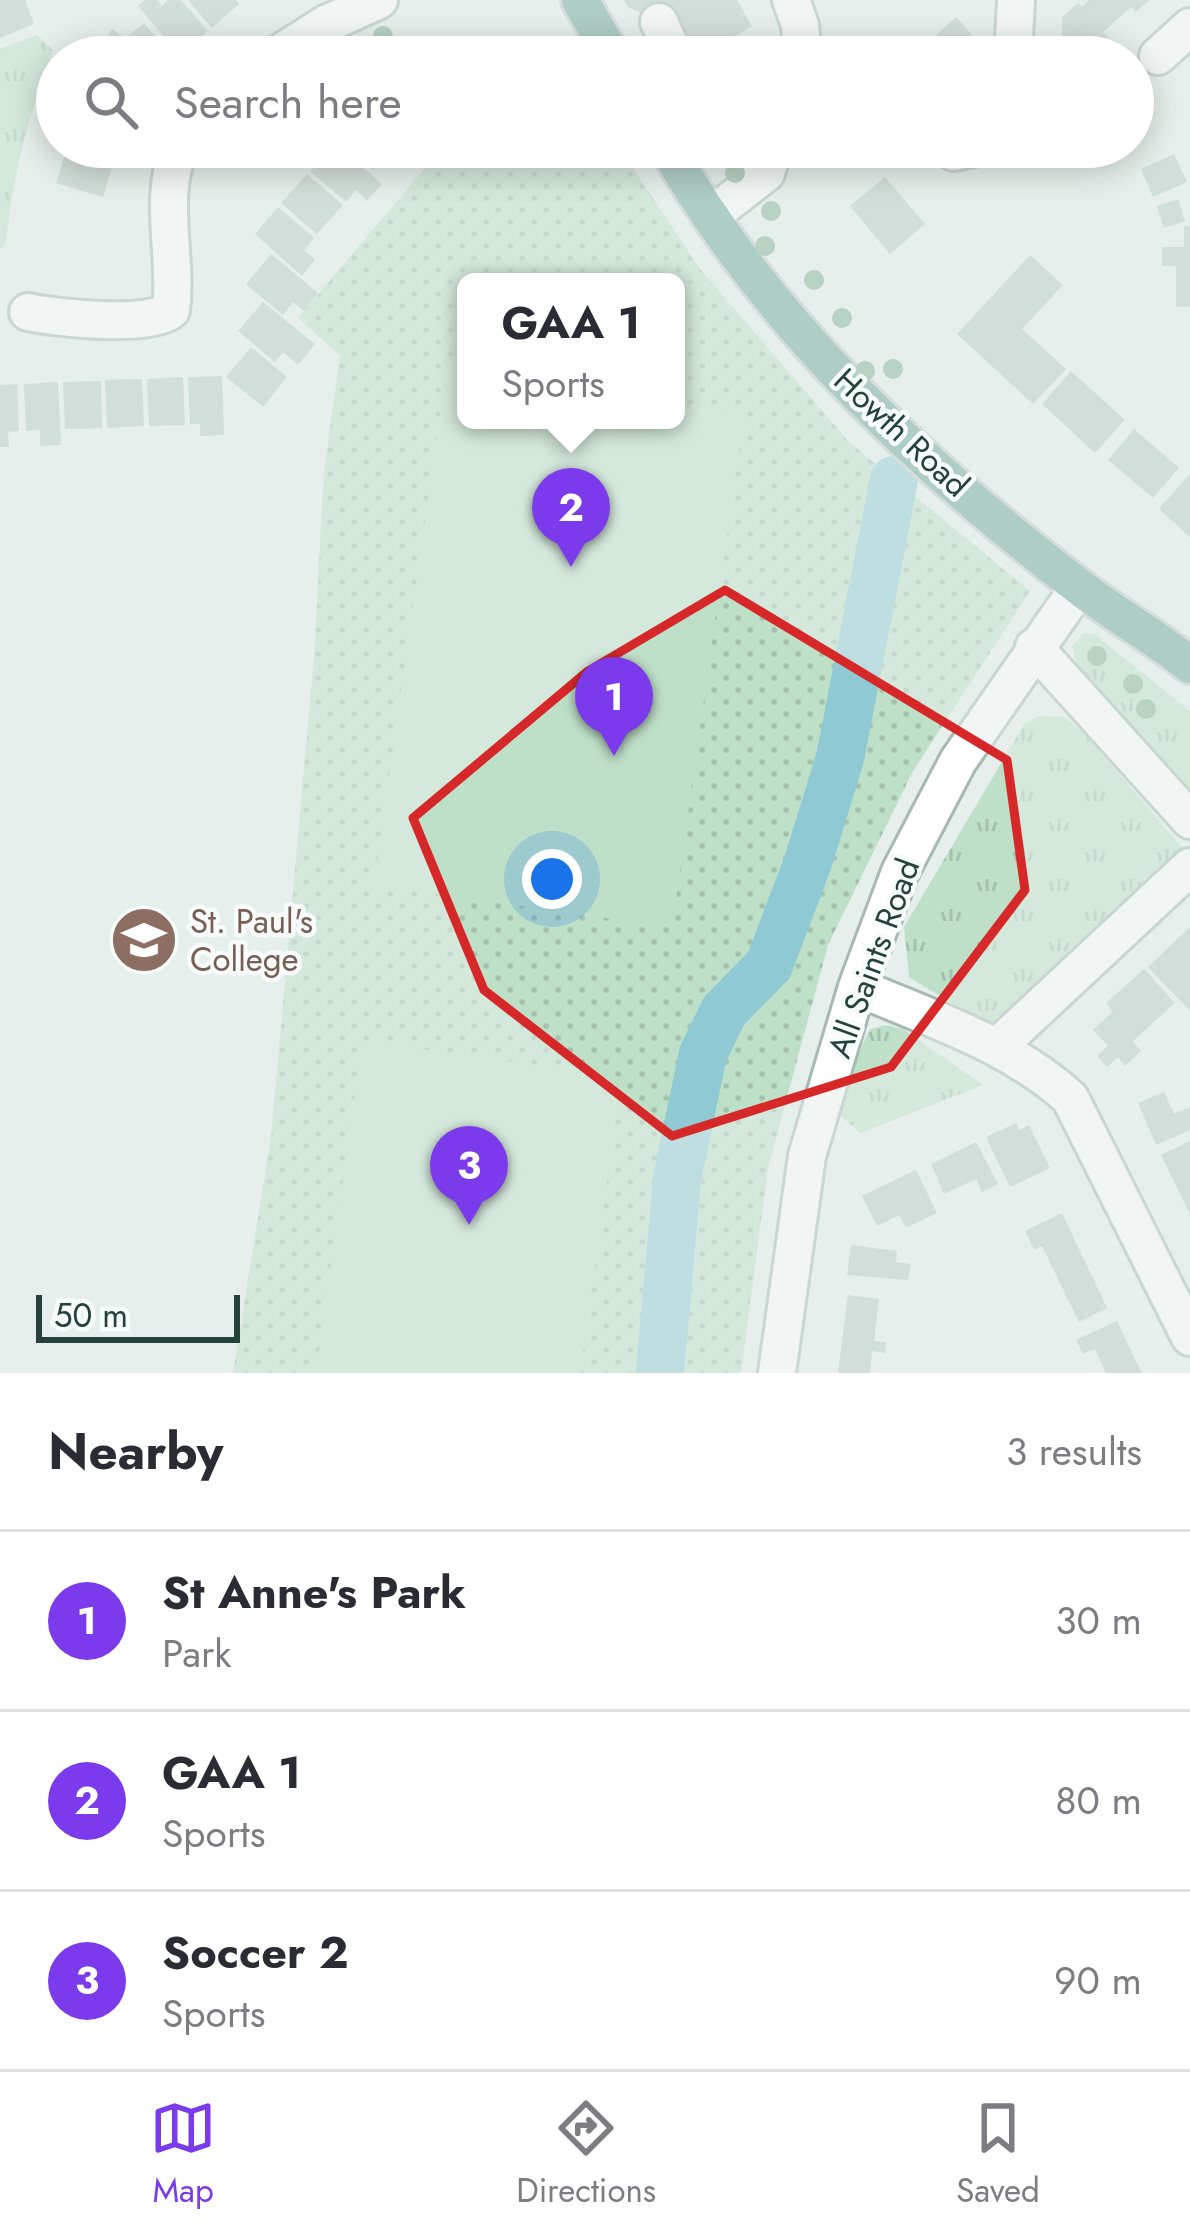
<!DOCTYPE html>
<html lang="en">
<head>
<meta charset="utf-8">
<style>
	:root { --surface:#fff; --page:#f7f7f7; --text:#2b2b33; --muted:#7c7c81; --line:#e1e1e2; --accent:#7c3aed }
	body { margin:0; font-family:Jost,sans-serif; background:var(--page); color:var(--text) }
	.scale { position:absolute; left:36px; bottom:30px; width:204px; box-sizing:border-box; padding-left:12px; border:6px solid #24423a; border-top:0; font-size:33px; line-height:42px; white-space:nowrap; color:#24423a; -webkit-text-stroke:9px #f7fbf9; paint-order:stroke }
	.you { position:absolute; left:552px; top:879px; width:42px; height:42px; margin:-30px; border:9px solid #fff; border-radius:50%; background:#1a73e8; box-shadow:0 0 0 18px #1a73e833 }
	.badge { display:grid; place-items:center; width:78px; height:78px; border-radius:50%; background:var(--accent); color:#fff; font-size:39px; font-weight:700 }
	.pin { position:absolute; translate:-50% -99px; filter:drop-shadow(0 3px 6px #0008) }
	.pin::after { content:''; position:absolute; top:63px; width:42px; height:36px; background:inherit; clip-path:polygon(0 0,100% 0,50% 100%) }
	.popup { position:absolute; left:457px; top:273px; width:228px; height:156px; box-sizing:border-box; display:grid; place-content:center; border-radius:18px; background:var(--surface); filter:drop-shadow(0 3px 9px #0005); font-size:39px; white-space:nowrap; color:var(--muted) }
	.popup b { font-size:45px; color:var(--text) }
	.popup::after { content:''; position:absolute; left:50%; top:100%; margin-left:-24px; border:24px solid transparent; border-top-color:var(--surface) }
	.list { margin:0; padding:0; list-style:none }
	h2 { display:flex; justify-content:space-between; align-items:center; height:156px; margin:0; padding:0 48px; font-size:51px }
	h2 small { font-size:39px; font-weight:400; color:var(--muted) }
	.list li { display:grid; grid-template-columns:78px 1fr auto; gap:36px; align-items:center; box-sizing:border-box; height:180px; padding:0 48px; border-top:3px solid var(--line) }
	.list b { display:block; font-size:45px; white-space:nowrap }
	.list p { margin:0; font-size:39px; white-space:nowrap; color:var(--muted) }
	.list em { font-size:39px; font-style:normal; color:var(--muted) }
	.icon { flex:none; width:66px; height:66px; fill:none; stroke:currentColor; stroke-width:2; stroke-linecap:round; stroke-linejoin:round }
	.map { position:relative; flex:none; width:1190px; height:1373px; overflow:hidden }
	.search { position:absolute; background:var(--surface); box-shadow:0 6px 30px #0003; left:36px; right:36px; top:36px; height:132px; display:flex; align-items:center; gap:30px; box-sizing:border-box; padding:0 42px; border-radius:66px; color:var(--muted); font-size:45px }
	.sheet { height:696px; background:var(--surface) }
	nav { display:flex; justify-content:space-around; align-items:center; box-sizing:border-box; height:168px; border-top:3px solid var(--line); background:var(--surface); font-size:33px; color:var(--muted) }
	nav a { display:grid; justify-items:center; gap:6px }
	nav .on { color:var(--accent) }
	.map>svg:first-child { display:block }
	.grass { fill:url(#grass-tufts) }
	.park { fill:url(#park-dots); fill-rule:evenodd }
	.pitch { fill:#bfe0c8 }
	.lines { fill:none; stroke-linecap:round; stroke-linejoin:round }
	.river { stroke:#8ec9d4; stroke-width:48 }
	.building { fill:#bbcac4 }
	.minor-casing { stroke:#a8b8b2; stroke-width:42 }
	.major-casing { stroke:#c2cac8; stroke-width:42 }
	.minor { stroke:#fff; stroke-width:36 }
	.major { stroke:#6aa596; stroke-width:36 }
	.tree { fill:#80af93 }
	.marked { fill:none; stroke:#d62828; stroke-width:9; stroke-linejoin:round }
	.labels { text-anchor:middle; stroke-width:9; stroke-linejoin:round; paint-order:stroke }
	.street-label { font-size:33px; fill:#24423a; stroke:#f7fbf9 }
	.education-label { font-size:33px; fill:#785e54; stroke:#f7fbf9; text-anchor:start }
</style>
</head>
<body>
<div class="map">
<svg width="1190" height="1373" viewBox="0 0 1190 1373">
	<defs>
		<pattern id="grass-tufts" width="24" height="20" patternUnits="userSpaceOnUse" patternTransform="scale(3)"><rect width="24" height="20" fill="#bfe0c8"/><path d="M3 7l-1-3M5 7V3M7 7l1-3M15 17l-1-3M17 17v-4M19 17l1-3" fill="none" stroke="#a4c1ad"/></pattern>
		<pattern id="park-dots" width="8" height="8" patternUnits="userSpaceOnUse" patternTransform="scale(3)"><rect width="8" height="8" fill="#bfe0c8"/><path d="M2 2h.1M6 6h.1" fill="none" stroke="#a4c1ad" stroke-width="1.8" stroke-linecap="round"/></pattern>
	</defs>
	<rect width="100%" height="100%" fill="#e6efeb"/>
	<path class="grass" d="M 37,35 L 53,50 C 29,114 12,177 6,245 L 0,250 L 0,49 Z
		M 1083,633 L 1094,634 L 1190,711 L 1190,797 L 1078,671 L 1072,647 Z
		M 1039,716 L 1064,717 L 1083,732 L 1188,854 L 993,1029 L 909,977 L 904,927 L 1025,723 Z
		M 886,1025 L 903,1029 L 983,1085 L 860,1133 L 840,1115 L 847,1076 L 870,1029 Z"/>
	<path class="park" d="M 443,147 L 619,147 L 700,269 L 849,442 L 1030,591 L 913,771 L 828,945 L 768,1168 L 741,1373 L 233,1373 L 271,1137 L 314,657 L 324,471 L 340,356 L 298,318 ZM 466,282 L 676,282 L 676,420 L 466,420 Z"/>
	<path class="pitch" d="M 446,372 L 466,375 L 466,420 L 676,420 L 676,404 L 744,414 L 672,927 L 374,885 Z
		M 363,1041 L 621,1077 L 580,1373 L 316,1373 Z"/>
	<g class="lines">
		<path class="river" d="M 660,1373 L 677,1179 L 703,1054 L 724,1011 L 769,965 L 808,862 L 840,758 L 894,480"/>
	</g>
	<path class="building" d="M 0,0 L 25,0 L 34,24 L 0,38 Z
		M 145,0 L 157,0 L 162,6 L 168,0 L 181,0 L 208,31 L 180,55 L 138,6 Z
		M 188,0 L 236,0 L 239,4 L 212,28 Z
		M 624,0 L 737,0 L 752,26 L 699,57 L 692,57 L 676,30 L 628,7 Z
		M 1089,0 L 1149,0 L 1136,12 L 1131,7 L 1103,32 L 1108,37 L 1087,57 L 1062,57 L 1062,17 L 1078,3 L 1082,7 Z
		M 956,17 L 992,57 L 912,57 Z
		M 144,23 L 173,57 L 106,57 L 98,52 L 112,29 L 126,38 Z
		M 451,39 L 464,51 L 475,39 L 496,57 L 435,57 Z
		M 67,147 L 114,161 L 103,197 L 56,183 Z
		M 331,147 L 339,147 L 382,184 L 367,201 L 356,190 L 346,202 L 310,171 Z
		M 347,147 L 394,147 L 373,170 Z
		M 1174,154 L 1187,182 L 1153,197 L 1141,169 Z
		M 307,174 L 343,205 L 317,234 L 281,203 Z
		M 885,177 L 925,224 L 890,254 L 850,206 Z
		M 1178,199 L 1185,221 L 1164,228 L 1157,206 Z
		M 278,207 L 314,238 L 304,250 L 315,260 L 302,276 L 255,234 Z
		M 1184,226 L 1190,226 L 1190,307 L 1176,307 L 1176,266 L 1162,266 L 1162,247 L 1184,247 Z
		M 271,254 L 318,293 L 304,311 L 293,302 L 283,315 L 246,284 Z
		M 1030,255 L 1063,285 L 1022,329 L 1066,369 L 1033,404 L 957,334 Z
		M 263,302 L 315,344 L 298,365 L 283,352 L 275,362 L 238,331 Z
		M 251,347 L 287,377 L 263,407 L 226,377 Z
		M 1071,371 L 1125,420 L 1095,453 L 1042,404 Z
		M 222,376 L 224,435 L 200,436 L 200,424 L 190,424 L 188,377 Z
		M 183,377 L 185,425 L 149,426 L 147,379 Z
		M 142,379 L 144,426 L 107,428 L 105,380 Z
		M 101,381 L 102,428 L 65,429 L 63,382 Z
		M 58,382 L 61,445 L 40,446 L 40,430 L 26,431 L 24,384 Z
		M 17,384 L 19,431 L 8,432 L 9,447 L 0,447 L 0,385 Z
		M 1134,429 L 1179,468 L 1153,498 L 1108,460 Z
		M 1190,474 L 1190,537 L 1159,509 Z
		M 1190,927 L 1190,1011 L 1148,967 Z
		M 1144,969 L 1175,1003 L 1133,1041 L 1141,1051 L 1125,1066 L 1118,1057 L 1107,1067 L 1097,1056 L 1108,1046 L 1093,1030 L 1113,1011 L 1106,1003 Z
		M 1164,1092 L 1174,1114 L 1190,1107 L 1190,1130 L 1156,1145 L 1138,1103 Z
		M 1016,1123 L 1019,1130 L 1029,1125 L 1050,1168 L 1010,1187 L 986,1137 Z
		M 1190,1141 L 1190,1214 L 1161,1155 Z
		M 976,1142 L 998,1184 L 982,1192 L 976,1179 L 944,1194 L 931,1164 Z
		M 916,1170 L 937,1213 L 906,1228 L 899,1215 L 877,1226 L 862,1196 Z
		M 1062,1213 L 1107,1308 L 1079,1322 L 1042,1246 L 1034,1250 L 1025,1231 Z
		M 851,1245 L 897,1251 L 896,1262 L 911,1264 L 908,1280 L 847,1275 Z
		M 848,1295 L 879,1299 L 874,1341 L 886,1342 L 885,1353 L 872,1351 L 870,1373 L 838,1373 Z
		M 1117,1321 L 1132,1353 L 1142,1373 L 1106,1373 L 1095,1349 L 1083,1354 L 1076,1340 Z"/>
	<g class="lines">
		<defs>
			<path id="minor" d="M 791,0 L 800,25 L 803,57
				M 659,22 L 675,57
				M 1158,56 L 1190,27
				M 274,57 L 326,24 L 379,0
				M 1013,57 L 1016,0
				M 947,147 L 954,152 L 978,147
				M 712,215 L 766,173 L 774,147
				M 28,312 C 55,318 151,328 171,310 C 178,257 157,197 180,147
				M 1034,647 L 1190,820
				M 857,987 C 931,1019 1009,1043 1070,1098 L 1190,1337
				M 997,1047 L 1190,867
				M 777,1373 L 807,1156 L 857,987 L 900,872 L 958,761 L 1079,587"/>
			<path id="major" d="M 580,0 L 613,57
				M 667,147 C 767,323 919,464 1078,586 C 1114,614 1154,636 1190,665"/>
		</defs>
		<use href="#minor" class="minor-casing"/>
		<use href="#major" class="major-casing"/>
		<use href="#minor" class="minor"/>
		<use href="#major" class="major"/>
	</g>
	<g class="tree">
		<circle cx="383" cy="36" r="10"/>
		<circle cx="735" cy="173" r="10"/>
		<circle cx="771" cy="211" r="10"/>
		<circle cx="765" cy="246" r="10"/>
		<circle cx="814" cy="280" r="10"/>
		<circle cx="842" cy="318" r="10"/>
		<circle cx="893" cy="369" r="10"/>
		<circle cx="865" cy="371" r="10"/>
		<circle cx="1097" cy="656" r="10"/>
		<circle cx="1133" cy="684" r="10"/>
		<circle cx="1146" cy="709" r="10"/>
	</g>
	<path d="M0 0H1190V1373H0ZM 725,590 L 1007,760 L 1025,890 L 891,1067 L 672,1136 L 484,990 L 413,818 L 588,671 Z" fill="#e6efeb" fill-opacity=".55" fill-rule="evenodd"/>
	<path class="marked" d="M 725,590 L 1007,760 L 1025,890 L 891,1067 L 672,1136 L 484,990 L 413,818 L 588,671 Z"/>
	<defs>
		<symbol id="school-disc" viewBox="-11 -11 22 22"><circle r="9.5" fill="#8d6e63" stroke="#f7fbf9"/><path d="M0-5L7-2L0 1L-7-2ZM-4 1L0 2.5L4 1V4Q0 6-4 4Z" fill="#fff"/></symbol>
	</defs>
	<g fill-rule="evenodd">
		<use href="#school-disc" x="106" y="902" width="76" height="76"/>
	</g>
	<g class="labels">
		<g class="street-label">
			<text transform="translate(902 432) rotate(43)" y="12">Howth Road</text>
			<text transform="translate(873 958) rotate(-70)" y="12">All Saints Road</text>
		</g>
		<g class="education-label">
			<text x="190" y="933">St. Paul's<tspan x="190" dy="38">College</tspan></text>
		</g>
	</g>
</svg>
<div class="scale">50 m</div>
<div class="you"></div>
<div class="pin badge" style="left:614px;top:756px">1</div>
<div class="pin badge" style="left:571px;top:567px">2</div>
<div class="popup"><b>GAA 1</b>Sports</div>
<div class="pin badge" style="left:469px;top:1225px">3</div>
<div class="search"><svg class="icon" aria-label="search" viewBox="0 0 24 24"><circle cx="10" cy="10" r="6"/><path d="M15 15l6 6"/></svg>Search here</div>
</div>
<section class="sheet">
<h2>Nearby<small>3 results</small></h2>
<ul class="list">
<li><span class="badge">1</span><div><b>St Anne's Park</b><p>Park</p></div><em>30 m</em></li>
<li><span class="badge">2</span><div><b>GAA 1</b><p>Sports</p></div><em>80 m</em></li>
<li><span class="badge">3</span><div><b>Soccer 2</b><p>Sports</p></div><em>90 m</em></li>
</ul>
</section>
<nav>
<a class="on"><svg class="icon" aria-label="map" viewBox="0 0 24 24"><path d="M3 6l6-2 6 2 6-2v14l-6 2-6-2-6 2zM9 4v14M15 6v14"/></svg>Map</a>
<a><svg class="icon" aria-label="directions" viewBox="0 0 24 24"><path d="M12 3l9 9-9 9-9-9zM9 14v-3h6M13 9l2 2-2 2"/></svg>Directions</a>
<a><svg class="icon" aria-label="saved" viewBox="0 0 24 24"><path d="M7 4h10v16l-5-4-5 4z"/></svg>Saved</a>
</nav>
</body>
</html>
